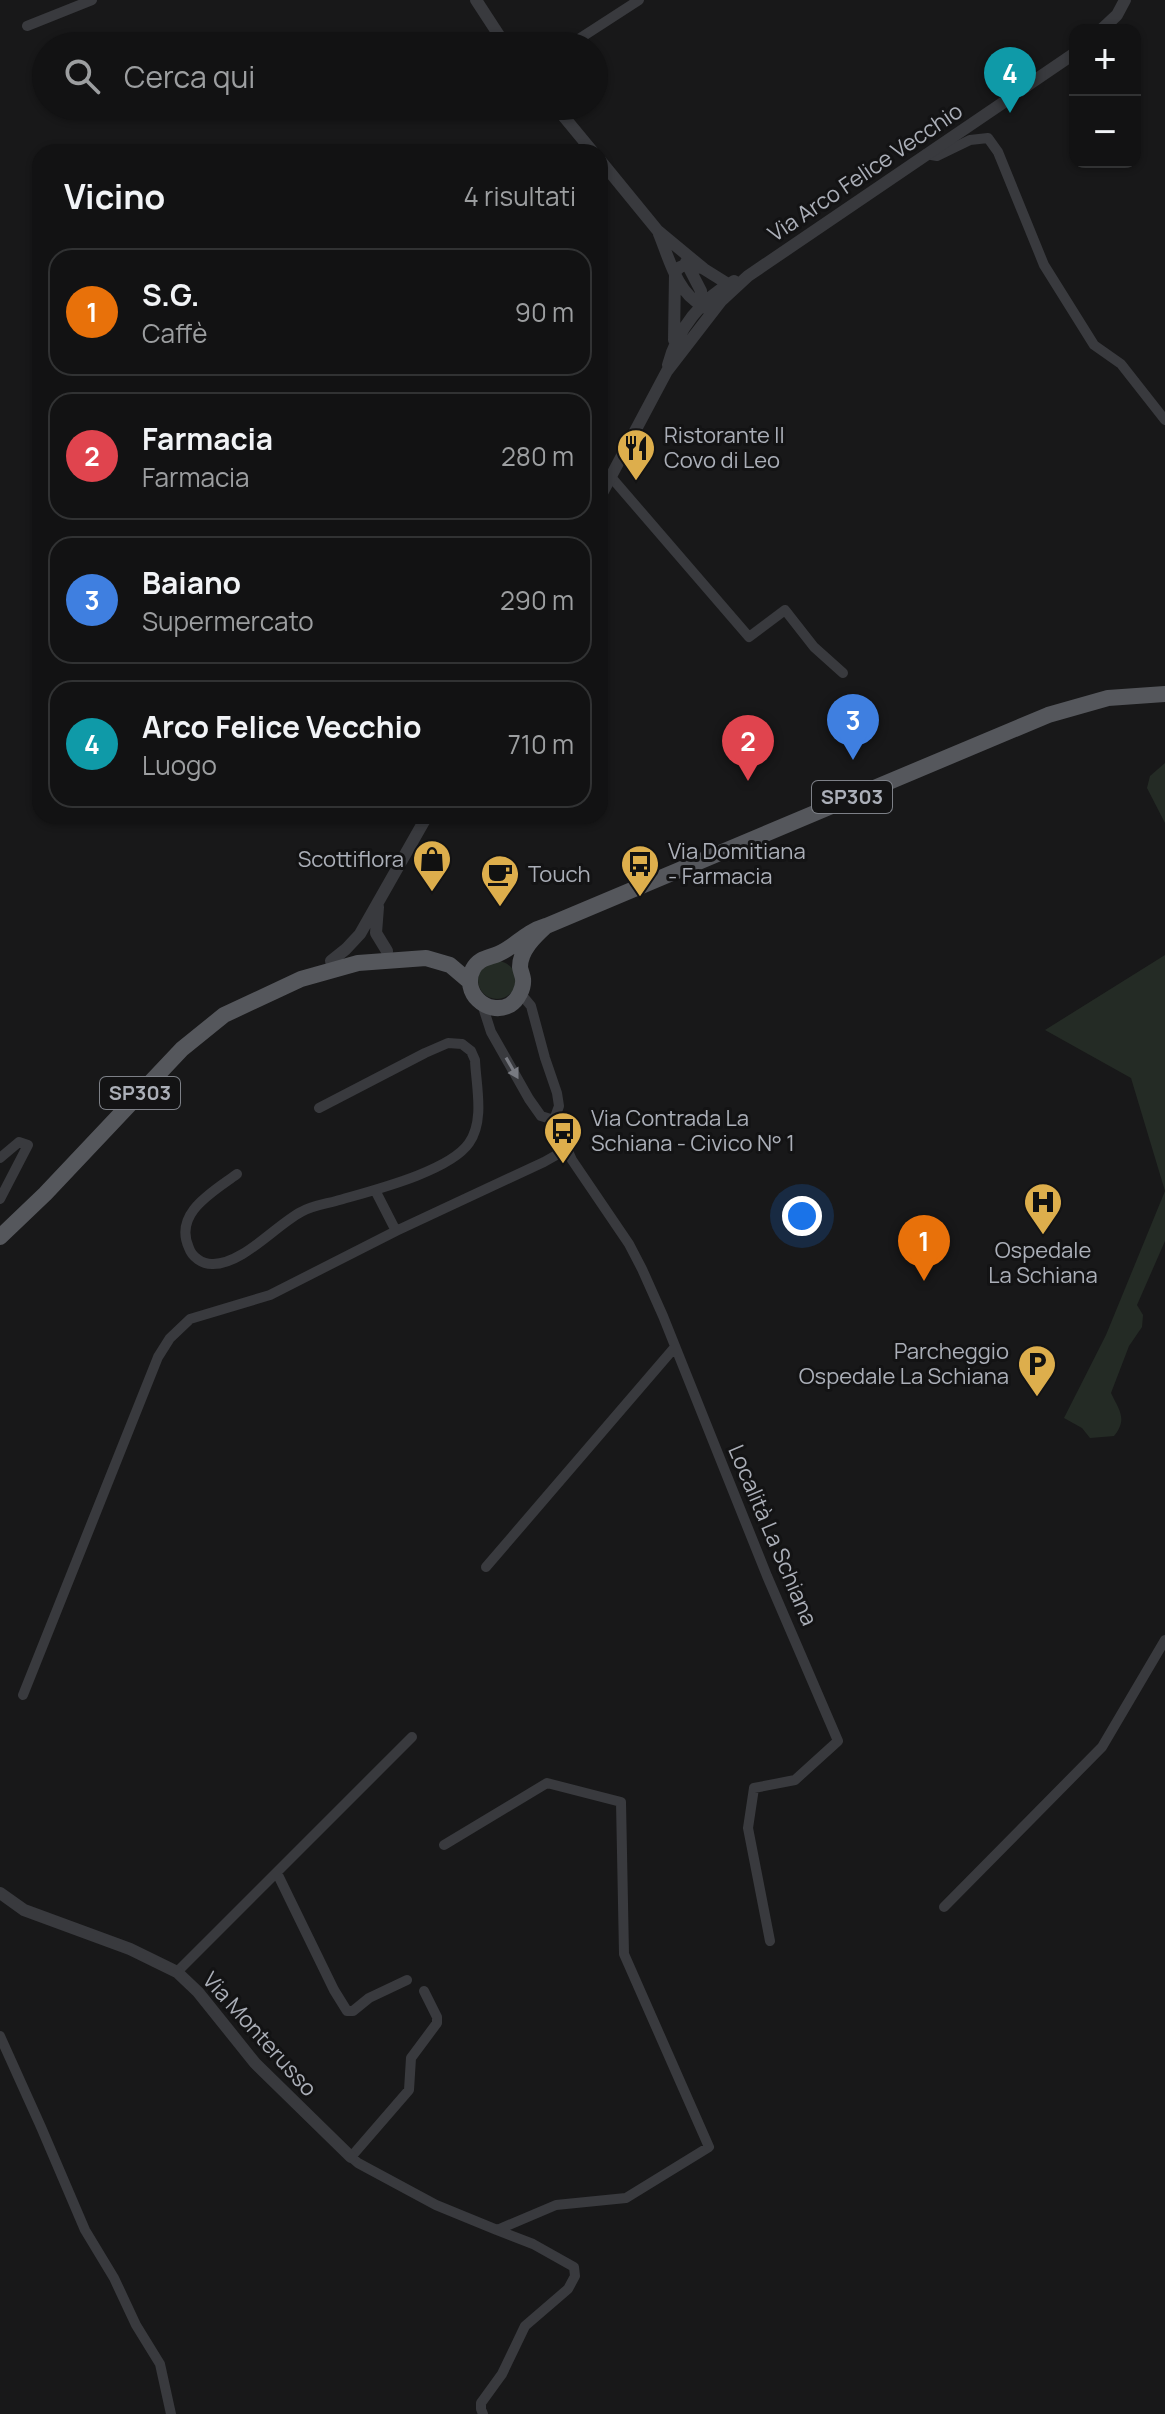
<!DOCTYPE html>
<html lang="it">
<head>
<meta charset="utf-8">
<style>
	:root { --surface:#121213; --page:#1f2021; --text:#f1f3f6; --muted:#9c9ea0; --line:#313233; --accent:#ddae4c }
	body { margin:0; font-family:Manrope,sans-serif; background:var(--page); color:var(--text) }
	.controls { position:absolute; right:24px; top:24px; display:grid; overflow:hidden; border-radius:16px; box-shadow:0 2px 6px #0004 }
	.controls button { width:72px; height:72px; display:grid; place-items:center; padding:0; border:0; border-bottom:2px solid var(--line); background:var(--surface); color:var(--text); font:40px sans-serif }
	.you { position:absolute; left:802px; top:1216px; width:28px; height:28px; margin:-20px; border:6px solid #fff; border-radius:50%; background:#1a73e8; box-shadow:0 0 0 12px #1a73e833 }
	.badge { display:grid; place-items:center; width:52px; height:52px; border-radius:50%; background:var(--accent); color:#fff; font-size:26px; font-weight:700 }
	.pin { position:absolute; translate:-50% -66px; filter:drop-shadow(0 2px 4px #0008) }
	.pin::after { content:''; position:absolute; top:42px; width:28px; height:24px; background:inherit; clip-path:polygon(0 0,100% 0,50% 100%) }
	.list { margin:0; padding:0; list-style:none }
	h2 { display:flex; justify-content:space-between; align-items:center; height:104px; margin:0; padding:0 32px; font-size:34px }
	h2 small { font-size:26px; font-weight:400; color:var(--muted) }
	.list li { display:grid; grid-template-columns:52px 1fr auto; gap:24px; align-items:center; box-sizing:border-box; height:128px; margin:0 16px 16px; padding:0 16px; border:2px solid var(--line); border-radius:24px }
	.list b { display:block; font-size:30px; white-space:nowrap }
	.list p { margin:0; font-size:26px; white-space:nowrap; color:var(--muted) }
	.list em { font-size:26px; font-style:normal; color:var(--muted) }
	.icon { flex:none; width:44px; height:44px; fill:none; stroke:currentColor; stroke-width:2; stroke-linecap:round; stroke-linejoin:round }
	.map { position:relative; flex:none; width:1165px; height:2414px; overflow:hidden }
	.search { position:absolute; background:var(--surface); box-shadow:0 2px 6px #0004; left:32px; top:32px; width:576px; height:88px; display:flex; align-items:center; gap:20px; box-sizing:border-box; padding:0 28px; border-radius:44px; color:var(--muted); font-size:30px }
	.panel { position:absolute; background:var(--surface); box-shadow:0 2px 6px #0004; left:32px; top:144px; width:576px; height:680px; border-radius:24px }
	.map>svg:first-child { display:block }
	.green { fill:#242b25 }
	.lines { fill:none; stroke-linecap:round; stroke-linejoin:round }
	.tertiary-tunnel { stroke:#353639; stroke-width:12; stroke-dasharray:12 6; stroke-linecap:butt }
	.minor { stroke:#393a3e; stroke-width:10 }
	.tertiary { stroke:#393a3e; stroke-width:12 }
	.primary { stroke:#55575c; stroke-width:16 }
	.oneway { fill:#787a81 }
	.labels { text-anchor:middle; stroke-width:6; stroke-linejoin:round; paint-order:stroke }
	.shield { fill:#131314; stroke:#7d8087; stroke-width:2 }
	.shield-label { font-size:20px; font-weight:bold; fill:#abafb8 }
	.street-label { font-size:22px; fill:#abafb8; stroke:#131314 }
	.poi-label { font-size:22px; fill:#abafb8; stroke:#131314; text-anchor:start }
</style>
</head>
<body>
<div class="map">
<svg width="1165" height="2414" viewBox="0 0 1165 2414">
	<rect width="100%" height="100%" fill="#181819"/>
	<path class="green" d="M 1165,763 L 1165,823 L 1147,788 L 1150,776 Z
		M 1165,955 L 1165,1241 L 1137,1305 L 1143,1315 L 1142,1327 L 1129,1346 L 1111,1393 C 1119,1410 1128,1419 1114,1436 L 1090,1438 L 1082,1428 L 1064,1418 L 1106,1335 L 1165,1191 L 1131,1078 L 1045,1030 Z
		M478 980a19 19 0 1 1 38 0a19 19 0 1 1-38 0Z"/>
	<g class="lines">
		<path class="tertiary-tunnel" d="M 1004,102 L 1028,85"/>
		<path class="minor" d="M 27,26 L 92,0
			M 568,46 L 639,0
			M 926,154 L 937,156 L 970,140 L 988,138 L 998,152 L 1044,265 L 1094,345 L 1121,364 L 1165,420
			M 611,477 L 749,637 L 785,610 L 814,647 L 843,673
			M 521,994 L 531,1006 L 545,1058 L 557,1093 L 559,1106 L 554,1120 L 572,1160 L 629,1244 L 642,1269 L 663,1316 L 767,1576 L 838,1741 L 795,1780 L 754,1788 L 748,1828 L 770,1941
			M 482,1004 L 491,1032 L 529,1099 L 541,1116 L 554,1120
			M 0,1158 L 19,1142 L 28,1145 L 0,1199
			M 237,1174 C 213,1192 173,1213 189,1248 C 192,1257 202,1264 212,1264 C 242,1265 276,1225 301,1212 C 311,1206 325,1204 336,1201 C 370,1191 449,1172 469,1143 C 485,1120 476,1086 475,1060 L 471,1051 L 462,1044 L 448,1043 L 425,1053 L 319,1108
			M 375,1190 L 396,1231
			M 486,1567 L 675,1347
			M 23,1695 L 158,1357 L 170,1338 L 190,1319 L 270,1295 L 396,1231 L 544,1162 L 567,1149
			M 277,1873 L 334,1990 L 347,2011 L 353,2011 L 369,1998 L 407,1980
			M 944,1907 L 1102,1747 L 1165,1640
			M 177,1972 L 412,1737
			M 424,1991 L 437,2017 L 437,2023 L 411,2058 L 409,2090 L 351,2157 L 358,2163 L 436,2205 L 497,2230 L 556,2205 L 626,2198 L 709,2147 L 624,1954 L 621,1802 L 547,1783 L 444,1845
			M 0,2036 L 41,2127 L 85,2230 L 114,2278 L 136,2325 L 160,2364 L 171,2414
			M 483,2414 L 481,2409 L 481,2403 L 502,2374 L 525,2326 L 568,2289 L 575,2276 L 574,2267 L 533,2244 L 497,2230"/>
		<path class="tertiary" d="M 476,0 L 506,46
			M 1101,30 L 1117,15 L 1125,0
			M 1028,85 L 1075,53
			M 555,106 L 593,152
			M 600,160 L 658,231 L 704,269 L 728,284
			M 659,234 C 669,258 677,293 702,305 L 706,304
			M 686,262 L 701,291 L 701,308
			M 674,340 L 675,273 C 681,262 691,264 701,268
			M 668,365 C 677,330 702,298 734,281
			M 600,497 L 667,371 L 721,301 L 748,276 L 1004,102
			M 378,907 L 376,933 L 387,951
			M 331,961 L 346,949 L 360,934 L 427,816
			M 0,1893 L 24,1910 L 130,1949 L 177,1972 L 198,1992 L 255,2063 L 351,2157"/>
		<path class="primary" d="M 546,926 C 535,936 520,950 520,967 C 520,969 523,977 523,979 C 524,988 518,1000 510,1005 C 487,1017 461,992 473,969 C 479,958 488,958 498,954 C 517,946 523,933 546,926 L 1048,715 L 1108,698 L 1165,694
			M 0,1237 L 45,1194 L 182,1049 L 224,1015 L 301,979 L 358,963 L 426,958 L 450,965 L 470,982"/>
	</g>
	<defs><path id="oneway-solid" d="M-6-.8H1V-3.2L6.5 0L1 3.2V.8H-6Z" transform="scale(2)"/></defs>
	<use class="oneway" href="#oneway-solid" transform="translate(512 1068) rotate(60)"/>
	<defs>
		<symbol id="restaurant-pin" viewBox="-11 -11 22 30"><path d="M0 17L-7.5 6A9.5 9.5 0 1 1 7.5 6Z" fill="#ddae4c" stroke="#131314"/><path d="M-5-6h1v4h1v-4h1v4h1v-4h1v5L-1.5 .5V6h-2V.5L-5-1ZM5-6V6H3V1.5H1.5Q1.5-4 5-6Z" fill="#111"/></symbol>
		<symbol id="shop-pin" viewBox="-11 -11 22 30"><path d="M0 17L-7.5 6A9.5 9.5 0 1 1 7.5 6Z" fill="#ddae4c" stroke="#131314"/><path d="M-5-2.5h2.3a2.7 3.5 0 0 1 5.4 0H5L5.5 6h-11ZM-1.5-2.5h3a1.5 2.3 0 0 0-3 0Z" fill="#111"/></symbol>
		<symbol id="bus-pin" viewBox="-11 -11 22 30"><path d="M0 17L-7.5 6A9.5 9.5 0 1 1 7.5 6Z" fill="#ddae4c" stroke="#131314"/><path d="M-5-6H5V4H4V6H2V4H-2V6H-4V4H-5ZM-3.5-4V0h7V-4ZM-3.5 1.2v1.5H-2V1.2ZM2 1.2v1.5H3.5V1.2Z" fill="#111"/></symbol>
		<symbol id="cafe-pin" viewBox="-11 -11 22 30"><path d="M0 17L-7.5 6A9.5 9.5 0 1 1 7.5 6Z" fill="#ddae4c" stroke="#131314"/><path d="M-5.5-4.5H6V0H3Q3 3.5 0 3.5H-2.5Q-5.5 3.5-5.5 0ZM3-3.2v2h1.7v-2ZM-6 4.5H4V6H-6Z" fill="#111"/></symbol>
		<symbol id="hospital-pin" viewBox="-11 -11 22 30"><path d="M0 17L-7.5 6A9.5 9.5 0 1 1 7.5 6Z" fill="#ddae4c" stroke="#131314"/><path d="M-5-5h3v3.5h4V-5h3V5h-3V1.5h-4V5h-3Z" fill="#111"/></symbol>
		<symbol id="parking-pin" viewBox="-11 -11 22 30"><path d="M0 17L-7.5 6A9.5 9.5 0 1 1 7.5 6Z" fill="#ddae4c" stroke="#131314"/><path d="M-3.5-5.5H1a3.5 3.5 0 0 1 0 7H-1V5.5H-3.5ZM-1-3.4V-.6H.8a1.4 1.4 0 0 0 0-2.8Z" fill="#111"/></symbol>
	</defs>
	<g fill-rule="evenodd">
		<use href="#restaurant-pin" x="614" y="426" width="44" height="60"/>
		<use href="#shop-pin" x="410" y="837" width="44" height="60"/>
		<use href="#bus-pin" x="618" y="842" width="44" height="60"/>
		<use href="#cafe-pin" x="478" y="852" width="44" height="60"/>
		<use href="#bus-pin" x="541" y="1109" width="44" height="60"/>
		<use href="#hospital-pin" x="1021" y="1180" width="44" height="60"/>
		<use href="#parking-pin" x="1015" y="1342" width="44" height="60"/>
	</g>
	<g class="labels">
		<g class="shield">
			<rect x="812" y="781" width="80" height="32" rx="6"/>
			<rect x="100" y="1077" width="80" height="32" rx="6"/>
		</g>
		<g class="shield-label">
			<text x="852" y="804">SP303</text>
			<text x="140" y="1100">SP303</text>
		</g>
		<g class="street-label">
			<text transform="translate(865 172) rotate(-34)" y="8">Via Arco Felice Vecchio</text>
			<text transform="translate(773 1535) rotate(67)" y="8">Località La Schiana</text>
			<text transform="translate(260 2034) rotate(48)" y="8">Via Monterusso</text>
		</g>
		<g class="poi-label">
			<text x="664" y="443">Ristorante Il<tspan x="664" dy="25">Covo di Leo</tspan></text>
			<text x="668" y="859">Via Domitiana<tspan x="668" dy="25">- Farmacia</tspan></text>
			<text x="404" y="867" text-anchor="end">Scottiflora</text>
			<text x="528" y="882">Touch</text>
			<text x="591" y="1126">Via Contrada La<tspan x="591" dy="25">Schiana - Civico N° 1</tspan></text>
			<text x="1043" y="1258" text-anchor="middle">Ospedale<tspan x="1043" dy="25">La Schiana</tspan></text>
			<text x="1009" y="1359" text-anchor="end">Parcheggio<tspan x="1009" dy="25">Ospedale La Schiana</tspan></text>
		</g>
	</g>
</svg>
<div class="controls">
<button>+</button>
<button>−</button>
</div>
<div class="you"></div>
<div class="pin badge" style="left:924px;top:1281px;background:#e8710a">1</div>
<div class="pin badge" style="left:748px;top:781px;background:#e0444e">2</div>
<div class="pin badge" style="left:853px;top:760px;background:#3f7fe0">3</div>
<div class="pin badge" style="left:1010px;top:113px;background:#0f9aa8">4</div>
<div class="search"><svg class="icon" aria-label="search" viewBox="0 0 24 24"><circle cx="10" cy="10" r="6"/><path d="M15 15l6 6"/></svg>Cerca qui</div>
<section class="panel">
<h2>Vicino<small>4 risultati</small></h2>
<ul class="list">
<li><span class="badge" style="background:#e8710a">1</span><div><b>S.G.</b><p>Caffè</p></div><em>90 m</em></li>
<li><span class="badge" style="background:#e0444e">2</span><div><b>Farmacia</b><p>Farmacia</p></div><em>280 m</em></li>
<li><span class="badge" style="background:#3f7fe0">3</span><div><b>Baiano</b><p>Supermercato</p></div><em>290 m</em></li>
<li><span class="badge" style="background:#0f9aa8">4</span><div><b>Arco Felice Vecchio</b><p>Luogo</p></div><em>710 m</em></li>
</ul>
</section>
</div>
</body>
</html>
